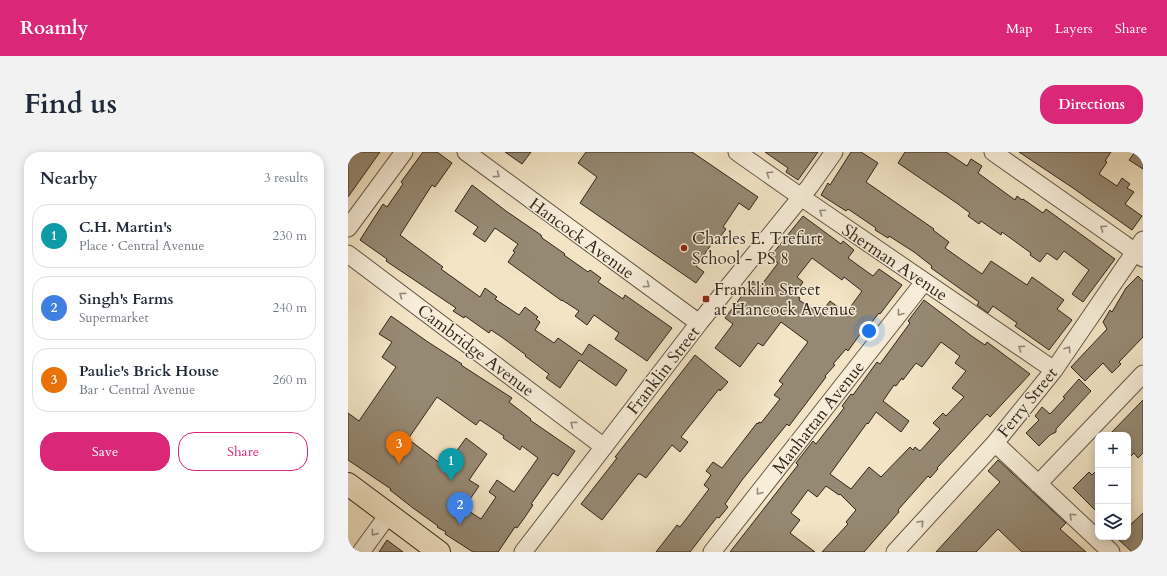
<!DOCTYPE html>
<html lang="en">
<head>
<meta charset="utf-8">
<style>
	:root { --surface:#fff; --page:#f2f2f3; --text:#1f2937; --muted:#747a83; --line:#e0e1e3; --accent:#db2777 }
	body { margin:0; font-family:Cardo,serif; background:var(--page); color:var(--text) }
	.controls { position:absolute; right:12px; bottom:12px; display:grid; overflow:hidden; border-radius:8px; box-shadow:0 2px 10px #0003 }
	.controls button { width:36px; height:36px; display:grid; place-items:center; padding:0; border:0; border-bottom:1px solid var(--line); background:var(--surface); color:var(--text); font:20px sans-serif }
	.you { position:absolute; left:521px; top:179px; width:14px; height:14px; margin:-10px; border:3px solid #fff; border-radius:50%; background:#1a73e8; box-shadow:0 0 0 6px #1a73e833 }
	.badge { display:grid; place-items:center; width:26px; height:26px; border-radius:50%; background:var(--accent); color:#fff; font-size:13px; font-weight:700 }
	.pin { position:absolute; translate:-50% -33px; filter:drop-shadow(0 1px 2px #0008) }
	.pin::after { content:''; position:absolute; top:21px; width:14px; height:12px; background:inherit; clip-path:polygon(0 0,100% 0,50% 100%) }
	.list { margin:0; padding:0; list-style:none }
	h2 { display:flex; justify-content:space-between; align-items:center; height:52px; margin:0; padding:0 16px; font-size:17px }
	h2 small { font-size:13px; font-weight:400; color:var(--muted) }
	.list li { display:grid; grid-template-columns:26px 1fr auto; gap:12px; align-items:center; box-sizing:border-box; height:64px; margin:0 8px 8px; padding:0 8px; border:1px solid var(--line); border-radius:16px }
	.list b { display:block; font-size:15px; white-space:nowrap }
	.list p { margin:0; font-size:13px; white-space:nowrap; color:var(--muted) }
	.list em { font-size:13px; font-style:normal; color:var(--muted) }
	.actions { display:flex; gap:8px; padding:12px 16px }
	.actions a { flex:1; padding:9px 0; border:1px solid var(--accent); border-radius:16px; text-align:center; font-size:14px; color:var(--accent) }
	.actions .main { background:var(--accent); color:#fff }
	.icon { flex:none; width:22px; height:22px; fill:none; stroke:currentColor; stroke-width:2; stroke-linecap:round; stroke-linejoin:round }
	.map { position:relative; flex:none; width:795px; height:400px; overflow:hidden; border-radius:16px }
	header { display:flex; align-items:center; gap:24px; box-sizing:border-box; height:56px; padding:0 20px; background:var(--accent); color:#fff }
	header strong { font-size:19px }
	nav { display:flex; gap:22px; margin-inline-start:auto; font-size:14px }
	.intro { display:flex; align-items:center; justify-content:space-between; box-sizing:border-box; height:96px; padding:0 24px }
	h1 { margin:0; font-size:28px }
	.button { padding:10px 18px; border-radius:16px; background:var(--accent); color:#fff; font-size:14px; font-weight:700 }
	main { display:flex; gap:24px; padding:0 24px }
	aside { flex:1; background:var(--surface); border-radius:16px; box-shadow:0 2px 10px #0003 }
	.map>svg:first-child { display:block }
	.building { fill:#968973; stroke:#32261b; fill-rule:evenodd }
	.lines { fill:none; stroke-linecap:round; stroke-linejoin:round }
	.minor-casing { stroke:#625646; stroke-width:19 }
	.major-casing { stroke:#32261b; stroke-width:24 }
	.minor { stroke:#f7edd9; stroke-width:17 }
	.major { stroke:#f2e4c5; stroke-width:22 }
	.oneway { stroke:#948a7a }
	.poi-dot { fill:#8f2418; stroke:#f7edd9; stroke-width:1.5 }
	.labels { text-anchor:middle; stroke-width:3; stroke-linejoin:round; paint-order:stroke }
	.street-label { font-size:17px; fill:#32261b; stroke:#f7edd9 }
	.poi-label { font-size:17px; fill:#32261b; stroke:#f7edd9; text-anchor:start }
</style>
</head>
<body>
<header>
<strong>Roamly</strong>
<nav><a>Map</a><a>Layers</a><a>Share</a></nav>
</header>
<div class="intro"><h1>Find us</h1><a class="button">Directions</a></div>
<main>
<aside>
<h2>Nearby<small>3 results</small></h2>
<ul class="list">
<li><span class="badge" style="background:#0f9aa8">1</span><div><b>C.H. Martin's</b><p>Place · Central Avenue</p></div><em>230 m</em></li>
<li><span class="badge" style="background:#3f7fe0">2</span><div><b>Singh's Farms</b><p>Supermarket</p></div><em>240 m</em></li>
<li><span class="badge" style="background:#e8710a">3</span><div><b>Paulie's Brick House</b><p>Bar · Central Avenue</p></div><em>260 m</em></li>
</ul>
<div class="actions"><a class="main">Save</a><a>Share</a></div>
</aside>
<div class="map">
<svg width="795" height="400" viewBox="0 0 795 400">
	<rect width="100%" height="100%" fill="#f2e4c5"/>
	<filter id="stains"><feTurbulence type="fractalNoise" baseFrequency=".005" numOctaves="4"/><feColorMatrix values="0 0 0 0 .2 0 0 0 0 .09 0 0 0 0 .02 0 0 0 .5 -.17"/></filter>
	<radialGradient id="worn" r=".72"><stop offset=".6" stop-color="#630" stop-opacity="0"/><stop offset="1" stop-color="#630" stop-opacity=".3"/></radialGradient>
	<path class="building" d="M 0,0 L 32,0 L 0,45 Z
		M 75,0 L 89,0 L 104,11 L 87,35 L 84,33 L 52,83 L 95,115 L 93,117 L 132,145 L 137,136 L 149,145 L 147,147 L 171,163 L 177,155 L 190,165 L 188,167 L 192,170 L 187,178 L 206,191 L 210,186 L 234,203 L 241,192 L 279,218 L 268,234 L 231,208 L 212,236 L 198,226 L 201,222 L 177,204 L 178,203 L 155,186 L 143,178 L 141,181 L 117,164 L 116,166 L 105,159 L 108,156 L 38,109 L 39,107 L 12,88 L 35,52 L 39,55 L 55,32 L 53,30 Z
		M 157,0 L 183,0 L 174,12 Z
		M 238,0 L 344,0 L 410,45 L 401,58 L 391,51 L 375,75 L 378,77 L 367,92 L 365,90 L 348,114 L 356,120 L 348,131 L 232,51 L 249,25 L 230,11 Z
		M 417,0 L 470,0 L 450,28 L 438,20 L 440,16 Z
		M 503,0 L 513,0 L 530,11 L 518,30 L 586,77 L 585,78 L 601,90 L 597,96 L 634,122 L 643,109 L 679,133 L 684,125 L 716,148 L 709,157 L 724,168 L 701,198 L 667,174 L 669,171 L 645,154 L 640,161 L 629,153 L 631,150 L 583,116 L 584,114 L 566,100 L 541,84 L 540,86 L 527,78 L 528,76 L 500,57 L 498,59 L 473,43 L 480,31 L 482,33 Z
		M 557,0 L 598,0 L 619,14 L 623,7 L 634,14 L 630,21 L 667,48 L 669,44 L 674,48 L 675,47 L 695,61 L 698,57 L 767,107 L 735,150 L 724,142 L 741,118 L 716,99 L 709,108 L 699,101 L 692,110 L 682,103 L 683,101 L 654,80 L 653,83 L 633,69 L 631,72 L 620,64 L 622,61 L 610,52 L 550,11 Z
		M 671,0 L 763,0 L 757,9 L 759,10 L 751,22 L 769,34 L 774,26 L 782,32 L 779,36 L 786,40 L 777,52 L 794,64 L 784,78 L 725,36 Z
		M 787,0 L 795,0 L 795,17 L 781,8 Z
		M 124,33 L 158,59 L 193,83 L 194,86 L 217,102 L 216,103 L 240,120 L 242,118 L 253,126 L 250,130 L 275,147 L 277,143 L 324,176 L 299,209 L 267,187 L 271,181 L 246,163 L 239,173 L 227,164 L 231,159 L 214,148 L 214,149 L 160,110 L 167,100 L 165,99 L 170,92 L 147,76 L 137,90 L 125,82 L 130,75 L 107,59 Z
		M 455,64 L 493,92 L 495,89 L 506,98 L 500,106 L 525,124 L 531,117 L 554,133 L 532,162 L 531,161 L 520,175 L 518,174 L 500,199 L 498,197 L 485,212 L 487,213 L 477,224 L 478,225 L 441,274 L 439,272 L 394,328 L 377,352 L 380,355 L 371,366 L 369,365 L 342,400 L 308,400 L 329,373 L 332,375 L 361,337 L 356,333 L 363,323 L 358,319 L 365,310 L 374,316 L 409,271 L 410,272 L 411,270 L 413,271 L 432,247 L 426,243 L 435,232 L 431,229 L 460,190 L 433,170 L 415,194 L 410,191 L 392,215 L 367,196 L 385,172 L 377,166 L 405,129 L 412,135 L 430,111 L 422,105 ZM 464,106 L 494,128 L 496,125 L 514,139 L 498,161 L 482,149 L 472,162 L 451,148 L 452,146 L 447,142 L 455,130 L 449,125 Z
		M 790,124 L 795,129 L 795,185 L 771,210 L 773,212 L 764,221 L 755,211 L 737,229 L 723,215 L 759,177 L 755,170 L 762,158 L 764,160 L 778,136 Z
		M 576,148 L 625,185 L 637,193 L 639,190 L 682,222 L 642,265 L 639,262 L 589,316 L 590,317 L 582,326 L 580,324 L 550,358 L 551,360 L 516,400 L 474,400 L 500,372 L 498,370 L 508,358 L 492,342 L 491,343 L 478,334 L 469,345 L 460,338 L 443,361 L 452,368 L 442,381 L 467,400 L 382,400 L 450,313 L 448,311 L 465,289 L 468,292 L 496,256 L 494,254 L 503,242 L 505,243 L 529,210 L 532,212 L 562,171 L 560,169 ZM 593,190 L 612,204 L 607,211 L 618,219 L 604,236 L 616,245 L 598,264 L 595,261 L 585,271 L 592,277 L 572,299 L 567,295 L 565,298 L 562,295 L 533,325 L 521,315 L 503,337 L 482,322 L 519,271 L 520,272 L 528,260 L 553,280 L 561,269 L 535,249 L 546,233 L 548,234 L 554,226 L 555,228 L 568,211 L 574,215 Z
		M 43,164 L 80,190 L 114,212 L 113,213 L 164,246 L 161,250 L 183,267 L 182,268 L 227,299 L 210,324 L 205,321 L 183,352 L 185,353 L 177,365 L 169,376 L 167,375 L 150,400 L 125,400 L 97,382 L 98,380 L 89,375 L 90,374 L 65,356 L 42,338 L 43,337 L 0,308 L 0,261 L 11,269 L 48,215 L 34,205 L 44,190 L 31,182 ZM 89,245 L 128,273 L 132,268 L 156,284 L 155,286 L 172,298 L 174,294 L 190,306 L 166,340 L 149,328 L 141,340 L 148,345 L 133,367 L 116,356 L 131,334 L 121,328 L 139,302 L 118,286 L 97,315 L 60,287 Z
		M 347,203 L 380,230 L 372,239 L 371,237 L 333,285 L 340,290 L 332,300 L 324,293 L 298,326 L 292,322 L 290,322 L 254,368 L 233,352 L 269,306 L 267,305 Z
		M 731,227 L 743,239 L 708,277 L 708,280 L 702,283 L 691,294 L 678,281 L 691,268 L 687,264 L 694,255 L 702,262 L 717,246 L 715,245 Z
		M 795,248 L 795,301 L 790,306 L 786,301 L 780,307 L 780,283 L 761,283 Z
		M 650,308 L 718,371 L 712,377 L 738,400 L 674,400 L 650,377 L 628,400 L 588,400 L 652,330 L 640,319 Z
		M 750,317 L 750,361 L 725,336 L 741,320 L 744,323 Z
		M 795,361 L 795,400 L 784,400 L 770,387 L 772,385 L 780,385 L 780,375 Z
		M 39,388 L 55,400 L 31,400 Z"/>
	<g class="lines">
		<defs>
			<path id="minor" d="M 118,0 L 351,171
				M 389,0 L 453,45 L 706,218
				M 645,0 L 776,92 L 795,106
				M 0,76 L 56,0
				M 0,102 L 256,295
				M 647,291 L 763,400
				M 690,332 L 795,222
				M 13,400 L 40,363
				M 175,400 L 351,171 L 462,34 L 486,0
				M 364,400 L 576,130
				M 547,400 L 647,291 L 706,218 L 795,88"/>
			<path id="major" d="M 0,332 L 91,400"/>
		</defs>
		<use href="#minor" class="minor-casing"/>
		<use href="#major" class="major-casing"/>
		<use href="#minor" class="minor"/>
		<use href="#major" class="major"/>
	</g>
	<defs><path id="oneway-chevron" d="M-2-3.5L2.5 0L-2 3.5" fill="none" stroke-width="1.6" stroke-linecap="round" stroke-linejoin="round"/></defs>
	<g class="oneway">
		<use href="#oneway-chevron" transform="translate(421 22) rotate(-145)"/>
		<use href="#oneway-chevron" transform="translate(149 23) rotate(36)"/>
		<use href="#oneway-chevron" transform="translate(474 60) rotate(-145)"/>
		<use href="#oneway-chevron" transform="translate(755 76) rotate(-145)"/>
		<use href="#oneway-chevron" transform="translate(299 133) rotate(36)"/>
		<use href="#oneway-chevron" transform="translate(54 143) rotate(-143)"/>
		<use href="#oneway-chevron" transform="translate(552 161) rotate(128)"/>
		<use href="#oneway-chevron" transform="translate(673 196) rotate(-146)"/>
		<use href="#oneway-chevron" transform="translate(720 197) rotate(-56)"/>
		<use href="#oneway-chevron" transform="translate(225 272) rotate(-143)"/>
		<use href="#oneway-chevron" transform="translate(411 340) rotate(128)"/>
		<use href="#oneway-chevron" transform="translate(724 364) rotate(-137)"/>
		<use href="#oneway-chevron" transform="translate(573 371) rotate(-47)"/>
		<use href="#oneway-chevron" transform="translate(26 381) rotate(126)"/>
	</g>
	<g class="poi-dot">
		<circle cx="336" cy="96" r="4"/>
		<rect x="354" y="143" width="8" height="8" rx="2"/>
	</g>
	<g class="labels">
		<g class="street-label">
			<text transform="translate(234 86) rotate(36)" y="6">Hancock Avenue</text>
			<text transform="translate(547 110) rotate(34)" y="6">Sherman Avenue</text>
			<text transform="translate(128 198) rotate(37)" y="6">Cambridge Avenue</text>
			<text transform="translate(315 218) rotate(-52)" y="6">Franklin Street</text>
			<text transform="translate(679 250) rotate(-51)" y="6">Ferry Street</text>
			<text transform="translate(470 265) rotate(-52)" y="6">Manhattan Avenue</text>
		</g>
		<g class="poi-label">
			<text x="344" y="92">Charles E. Trefurt<tspan x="344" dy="20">School - PS 8</tspan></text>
			<text x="366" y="143">Franklin Street<tspan x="366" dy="20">at Hancock Avenue</tspan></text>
		</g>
	</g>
	<rect width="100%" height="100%" filter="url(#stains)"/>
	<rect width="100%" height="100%" fill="url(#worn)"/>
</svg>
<div class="controls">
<button>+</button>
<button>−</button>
<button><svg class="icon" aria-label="layers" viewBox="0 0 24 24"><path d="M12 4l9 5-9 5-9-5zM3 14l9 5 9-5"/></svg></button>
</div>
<div class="you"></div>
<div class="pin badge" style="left:103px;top:329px;background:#0f9aa8">1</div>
<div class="pin badge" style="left:112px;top:373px;background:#3f7fe0">2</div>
<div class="pin badge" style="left:51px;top:312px;background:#e8710a">3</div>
</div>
</main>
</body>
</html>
